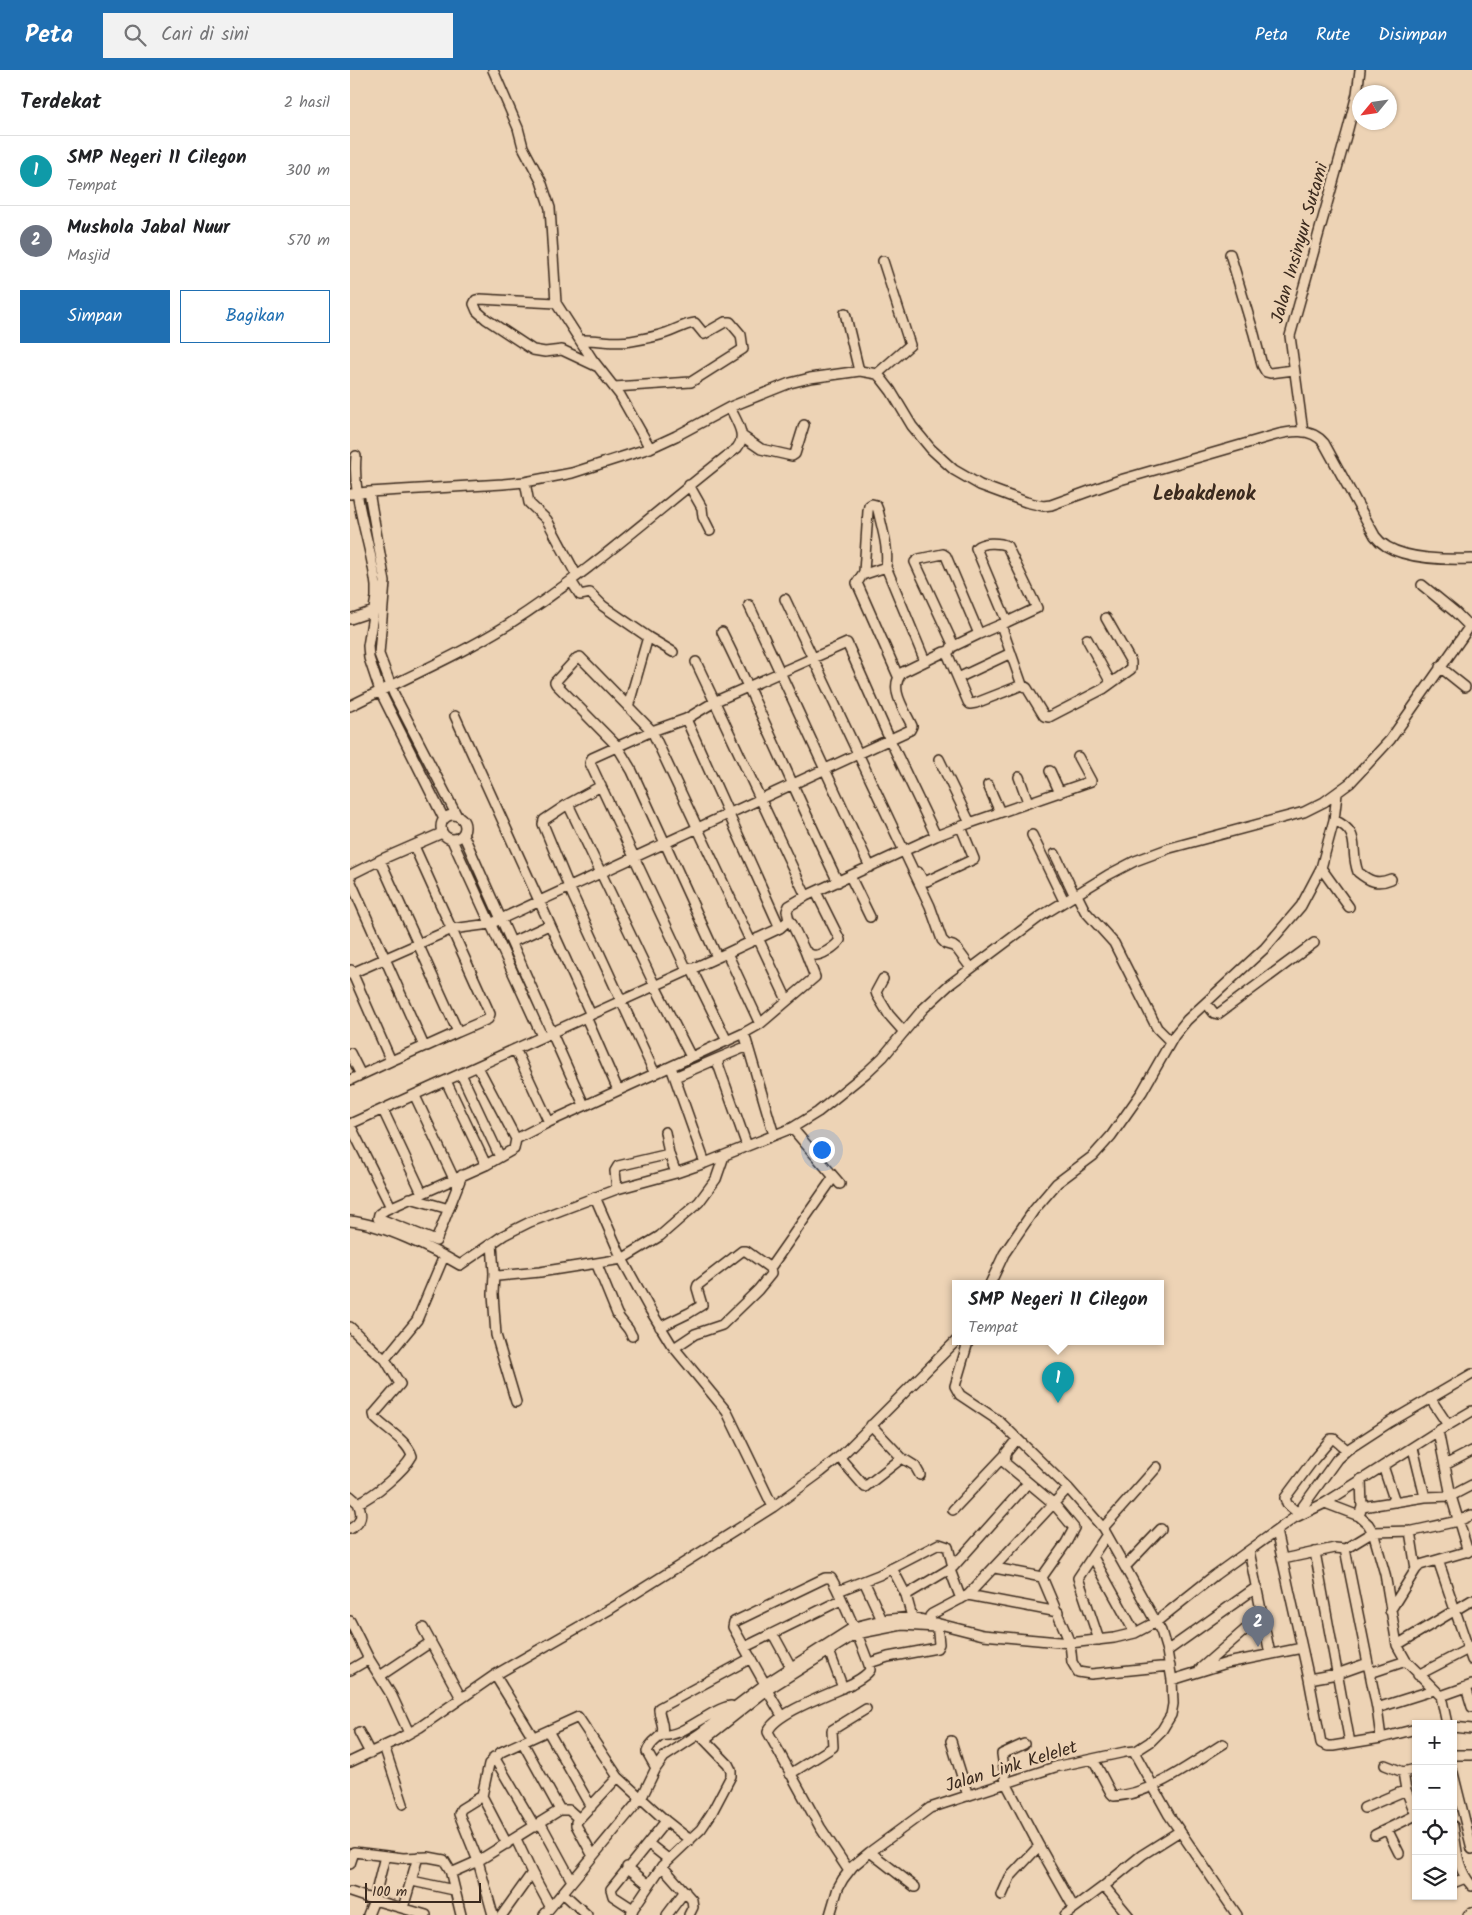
<!DOCTYPE html>
<html lang="id">
<head>
<meta charset="utf-8">
<style>
	:root { --surface:#fff; --page:#f2f2f2; --text:#202124; --muted:#757577; --line:#e0e0e0; --accent:#1f6fb2 }
	body { margin:0; font-family:Kalam,sans-serif; background:var(--page); color:var(--text) }
	.controls { position:absolute; right:15px; bottom:15px; display:grid; overflow:hidden; border-radius:0px; box-shadow:0 1px 4px #0004 }
	.controls button { width:45px; height:45px; display:grid; place-items:center; padding:0; border:0; border-bottom:1px solid var(--line); background:var(--surface); color:var(--text); font:25px sans-serif }
	.compass { position:absolute; left:1002px; top:15px; width:45px; height:45px; border-radius:50%; background:var(--surface); box-shadow:0 1px 4px #0004; rotate:241deg }
	.scale { position:absolute; left:15px; bottom:12px; width:116px; box-sizing:border-box; padding-left:5px; border:2px solid #3b2a1e; border-top:0; font-size:14px; line-height:18px; white-space:nowrap; color:#3b2a1e; -webkit-text-stroke:4px #edd3b5; paint-order:stroke }
	.you { position:absolute; left:471px; top:1079px; width:18px; height:18px; margin:-12px; border:4px solid #fff; border-radius:50%; background:#1a73e8; box-shadow:0 0 0 8px #1a73e833 }
	.badge { display:grid; place-items:center; width:32px; height:32px; border-radius:50%; background:var(--accent); color:#fff; font-size:16px; font-weight:700 }
	.pin { position:absolute; translate:-50% -41px; filter:drop-shadow(0 1px 2px #0008) }
	.pin::after { content:''; position:absolute; top:26px; width:18px; height:15px; background:inherit; clip-path:polygon(0 0,100% 0,50% 100%) }
	.popup { position:absolute; left:602px; top:1210px; width:212px; height:65px; box-sizing:border-box; display:grid; place-content:center; border-radius:0px; background:var(--surface); filter:drop-shadow(0 1px 4px #0005); font-size:16px; white-space:nowrap; color:var(--muted) }
	.popup b { font-size:19px; color:var(--text) }
	.popup::after { content:''; position:absolute; left:50%; top:100%; margin-left:-10px; border:10px solid transparent; border-top-color:var(--surface) }
	.list { margin:0; padding:0; list-style:none }
	h2 { display:flex; justify-content:space-between; align-items:center; height:65px; margin:0; padding:0 20px; font-size:21px }
	h2 small { font-size:16px; font-weight:400; color:var(--muted) }
	.list li { display:grid; grid-template-columns:32px 1fr auto; gap:15px; align-items:center; box-sizing:border-box; height:70px; padding:0 20px; border-top:1px solid var(--line) }
	.list b { display:block; font-size:19px; white-space:nowrap }
	.list p { margin:0; font-size:16px; white-space:nowrap; color:var(--muted) }
	.list em { font-size:16px; font-style:normal; color:var(--muted) }
	.actions { display:flex; gap:10px; padding:15px 20px }
	.actions a { flex:1; padding:11px 0; border:1px solid var(--accent); border-radius:0px; text-align:center; font-size:18px; color:var(--accent) }
	.actions .main { background:var(--accent); color:#fff }
	.icon { flex:none; width:28px; height:28px; fill:none; stroke:currentColor; stroke-width:2; stroke-linecap:round; stroke-linejoin:round }
	.map { position:relative; flex:none; width:1122px; height:1845px; overflow:hidden }
	header { display:flex; align-items:center; gap:30px; box-sizing:border-box; height:70px; padding:0 25px; background:var(--accent); color:#fff }
	header strong { font-size:24px }
	nav { display:flex; gap:28px; margin-inline-start:auto; font-size:18px }
	.search { width:350px; height:45px; background:var(--page); display:flex; align-items:center; gap:12px; box-sizing:border-box; padding:0 18px; border-radius:0px; color:var(--muted); font-size:19px }
	main { display:flex }
	aside { flex:1; background:var(--surface) }
	.map>svg:first-child { display:block }
	.lines { fill:none; stroke-linecap:round; stroke-linejoin:round }
	.minor-casing { stroke:#3b2a1e; stroke-width:12 }
	.minor { stroke:#edd3b5; stroke-width:9 }
	.labels { text-anchor:middle; stroke-width:5; stroke-linejoin:round; paint-order:stroke }
	.street-label { font-size:18px; fill:#3b2a1e; stroke:#edd3b5 }
	.quarter-label { font-size:20px; font-weight:bold; fill:#3b2a1e; stroke:#edd3b5 }
</style>
</head>
<body>
<header>
<strong>Peta</strong>
<div class="search"><svg class="icon" aria-label="search" viewBox="0 0 24 24"><circle cx="10" cy="10" r="6"/><path d="M15 15l6 6"/></svg>Cari di sini</div>
<nav><a>Peta</a><a>Rute</a><a>Disimpan</a></nav>
</header>
<main>
<aside>
<h2>Terdekat<small>2 hasil</small></h2>
<ul class="list">
<li><span class="badge" style="background:#0f9aa8">1</span><div><b>SMP Negeri 11 Cilegon</b><p>Tempat</p></div><em>300 m</em></li>
<li><span class="badge" style="background:#6b7280">2</span><div><b>Mushola Jabal Nuur</b><p>Masjid</p></div><em>570 m</em></li>
</ul>
<div class="actions"><a class="main">Simpan</a><a>Bagikan</a></div>
</aside>
<div class="map">
<svg width="1122" height="1845" viewBox="0 0 1122 1845">
	<rect width="100%" height="100%" fill="#edd3b5"/>
	<filter id="ink" filterUnits="userSpaceOnUse"><feTurbulence type="fractalNoise" baseFrequency=".02" numOctaves="2"/><feDisplacementMap in="SourceGraphic" scale="10" xChannelSelector="R" yChannelSelector="G"/><feConvolveMatrix kernelMatrix="1 2 1 2 8 2 1 2 1" color-interpolation-filters="sRGB"/></filter>
	<g filter="url(#ink)">
		<g class="lines">
			<defs>
				<path id="minor" d="M 143,0 L 168,58 L 173,77 L 191,111 L 200,138 L 206,233 L 242,289 L 270,325 L 300,378
					M 880,184 L 904,264 L 912,295 L 916,302 L 920,303 L 944,300
					M 206,233 L 130,229 L 126,230 L 124,234 L 127,241 L 136,249 L 183,280 L 195,282 L 212,280 L 246,296
					M 495,243 L 509,301
					M 230,270 C 247,269 264,274 281,271 C 293,269 305,267 316,263 C 326,260 334,254 345,253 L 354,264 L 375,252 L 380,252 L 391,265 L 393,279 L 341,312 L 264,317
					M 527,304 L 560,275 L 533,191
					M 953,362 L 940,266 L 998,59 L 1007,24 L 1010,0
					M 392,366 L 411,379 L 442,386 L 445,384 L 454,355
					M 6,386 C 2,431 21,472 26,516 L 26,527 L 18,576 L 19,588 L 30,621 L 94,749
					M 175,412 L 179,433 L 197,450 L 227,506
					M 339,415 L 352,438 L 353,447 L 360,461
					M 19,422 L 35,512 L 29,584 L 44,624 L 107,746
					M 0,424 L 19,422 L 153,414 L 175,412 L 222,403 L 300,378 L 326,366 L 380,337 L 440,313 L 460,308 L 510,301 L 527,304 L 531,308 L 541,321 L 562,356 L 581,379 L 604,400 L 630,415 L 676,432 L 693,436 L 701,435 L 770,410 L 922,366 C 940,361 961,357 974,373 L 1025,466 C 1042,490 1095,490 1122,489
					M 512,505 L 536,497
					M 221,511 L 230,525 L 240,523 L 253,536 L 298,567 L 278,637
					M 1072,515 L 1105,542 L 1120,557
					M 435,529 L 580,836 L 592,870 L 596,874 L 603,876 L 607,879 L 621,898
					M 399,535 L 520,797
					M 0,549 L 24,541
					M 651,555 L 672,615
					M 372,562 C 413,645 448,729 488,812
					M 629,564 L 657,552 L 626,478 C 632,472 649,472 657,476 L 687,538 L 657,552
					M 298,567 L 323,582
					M 737,569 L 761,613
					M 596,582 L 600,580 L 603,574 L 565,492 L 569,489 L 593,484 L 596,486 L 629,564 L 602,577
					M 346,592 L 456,826
					M 1090,597 L 1115,617
					M 548,606 L 507,513 L 514,502 L 518,441 L 519,436 L 522,434 L 526,435 L 528,440 C 532,458 539,479 536,497 L 575,591
					M 608,608 L 661,583
					M 0,636 C 53,609 108,586 159,554 C 239,503 312,436 387,378 C 398,365 385,350 380,337
					M 105,646 L 241,945
					M 336,649 L 430,858
					M 700,701 L 710,723
					M 669,707 L 678,732
					M 638,715 L 650,742
					M 251,716 L 218,734 L 305,916 L 341,987
					M 218,734 L 194,750 L 193,754 L 219,817 L 305,1004
					M91 757a12 12 0 1 1 24 0a12 12 0 1 1-24 0Z
					M 984,750 C 1013,763 999,779 1008,802 C 1019,811 1027,815 1041,809
					M 620,753 L 741,711 L 728,687
					M 113,764 L 234,1035
					M 682,765 L 714,831
					M 102,770 L 192,966
					M 64,776 L 140,944 L 138,949 L 108,962 L 30,790 L 92,763
					M 705,784 L 724,824
					M 971,798 L 999,837
					M 568,802 L 573,811 L 577,811 L 624,789 L 611,757
					M 0,805 L 30,790
					M 500,806 L 520,847
					M 0,810 L 73,974 L 77,976 L 108,962
					M 726,823 L 735,841 L 764,873 L 807,958 L 820,971
					M 439,850 L 437,841 L 439,836 L 456,826 L 586,766 L 620,753 L 589,689
					M 408,868 L 437,930
					M 162,872 L 199,855
					M 455,881 C 457,882 461,885 463,885 C 471,887 486,876 490,870 L 466,822
					M 377,883 L 410,954
					M 367,887 L 282,701 L 267,676 L 206,614 L 205,612 L 227,588 L 230,587 L 302,661 L 401,872
					M 341,898 L 377,971
					M 337,900 L 240,693 L 242,688 L 302,661 L 336,649 L 366,631 L 497,573 L 540,670 L 586,766
					M 0,904 L 102,859 L 140,854 L 560,660 L 562,656 C 555,640 537,617 553,602 L 594,582 L 597,583 L 618,632 L 620,634 L 626,633 L 672,615 L 677,618 L 694,646 L 699,647 L 753,619 L 781,599 L 781,592 L 756,548
					M 533,909 L 526,922 L 527,925 L 539,945 L 554,962
					M 856,933 L 864,943 L 868,944 L 964,873
					M 236,947 L 268,1020
					M 394,963 L 424,1065
					M 165,979 L 199,1052
					M 0,983 L 11,1005
					M 41,991 L 75,976
					M 321,997 L 355,1093
					M 111,1004 L 150,1087
					M 325,1007 L 369,988
					M 0,1010 L 41,991 L 1,900
					M 96,1011 L 136,1095
					M 65,1026 L 104,1109
					M 33,1040 L 72,1123
					M 0,1054 L 377,883 L 430,858 L 439,850 L 441,852 L 455,881 L 465,907 L 410,954 L 394,963 L 199,1052 L 166,1069
					M 0,1055 L 41,1137
					M 442,1058 L 490,1114
					M 315,1062 L 319,1084 L 326,1103
					M 397,1076 L 368,994 L 369,988 L 398,976
					M 112,1105 L 86,1171 L 28,1148 L 29,1144 L 35,1140 L 136,1095 L 164,1079 L 166,1069 L 128,997
					M 267,1119 L 265,1101 L 268,1096 L 319,1084
					M 245,1127 L 272,1189 L 299,1238 L 321,1274 L 377,1342 L 423,1437
					M 60,1128 L 99,1139
					M 0,1151 C 32,1154 83,1179 110,1195 L 154,1165 L 180,1152 L 267,1119 L 326,1103 L 355,1093 L 442,1058 L 468,1042 L 516,1003 L 533,987 L 573,939 L 599,915 L 691,846 L 758,805 L 785,791 L 820,778 L 954,742 L 974,732 L 1000,713 L 1040,670 L 1122,553
					M 142,1173 L 144,1203 L 148,1206 L 190,1202 L 272,1189 L 310,1166 L 349,1132 L 366,1109 L 374,1086
					M 247,1195 L 267,1244 C 272,1254 277,1254 282,1266
					M 144,1203 L 143,1224 L 146,1265 L 166,1332
					M 640,1214 L 654,1184 L 684,1140 L 707,1113 L 743,1086 L 761,1066 L 792,1022 L 824,966 L 837,950 L 915,878 L 951,836 L 971,798 L 984,750 L 987,724
					M 0,1257 C 5,1262 32,1288 35,1289 L 67,1250 L 94,1186
					M 310,1257 L 339,1243 L 352,1235 L 347,1218 L 348,1215 L 392,1181 L 396,1181 L 420,1198
					M 324,1278 L 345,1264 L 372,1255 L 408,1220 L 421,1204 L 420,1198 L 483,1108
					M 1080,1328 L 1098,1355
					M 521,1355 L 552,1388
					M 1088,1361 L 1101,1426 L 1118,1482
					M 667,1369 L 656,1383 L 655,1393 L 704,1434 L 724,1458 L 716,1473 L 692,1507
					M 1063,1378 L 1075,1427
					M 489,1387 L 515,1417 L 552,1388 L 565,1396 L 570,1405
					M 1095,1395 L 1122,1381
					M 1033,1396 L 1045,1432
					M 1011,1409 L 1012,1437
					M 0,1426 L 8,1433 C 24,1426 54,1401 62,1386 C 57,1370 36,1360 25,1348 L 24,1344 L 50,1314 L 35,1289
					M 975,1433 L 1009,1446 L 1018,1454 L 1023,1462 L 1035,1504 L 1047,1575 L 1056,1591 L 1091,1626 L 1097,1654
					M 603,1440 L 656,1384
					M 948,1443 L 937,1434 L 935,1428 L 964,1389 L 981,1369 L 984,1369 L 997,1380
					M 946,1446 L 987,1389 L 997,1380 L 1040,1352 L 1122,1304
					M 1009,1446 L 1012,1437 L 1075,1427 L 1101,1426 L 1122,1415
					M 753,1458 L 807,1397
					M 0,1459 C 12,1453 13,1445 8,1433
					M 926,1461 L 959,1609 L 971,1673 L 978,1676 L 983,1676 L 1031,1668 L 1066,1659
					M 1060,1461 L 1066,1499
					M 995,1479 L 1027,1638 L 1031,1668
					M 899,1481 L 920,1584
					M 965,1482 L 1000,1673
					M 743,1487 L 785,1563
					M 933,1489 L 985,1478 L 995,1479 L 1023,1462 L 1063,1461 L 1108,1451 L 1122,1445
					M 1088,1490 L 1122,1590
					M 775,1497 L 811,1459
					M 542,1498 L 556,1525 L 562,1547
					M 645,1498 L 692,1507 L 720,1573 L 722,1592 L 728,1602 L 741,1604 L 820,1596
					M 600,1500 L 611,1529
					M 514,1511 L 532,1550
					M 488,1521 L 529,1505 L 589,1474 L 598,1477 L 603,1497
					M 556,1525 L 603,1497 L 678,1413
					M 618,1525 L 708,1542
					M 1040,1541 L 1066,1499 L 1070,1495 L 1122,1480
					M 0,1551 L 19,1589
					M 581,1552 L 580,1546 L 582,1544 L 618,1525 L 718,1418
					M 73,1558 L 111,1628
					M 423,1564 L 441,1597
					M 749,1570 L 728,1508 L 756,1466
					M 1047,1575 L 1122,1530
					M 395,1577 L 491,1530
					M 479,1581 L 493,1618
					M 817,1581 L 907,1517
					M 519,1593 L 538,1587 L 587,1578 L 589,1574 L 587,1553
					M 850,1599 L 912,1545
					M 0,1600 L 19,1589 L 42,1626 L 59,1663
					M 1020,1603 L 1056,1591
					M 145,1605 L 183,1667
					M 1068,1605 L 1122,1577
					M 30,1606 L 81,1572
					M 959,1609 L 987,1604 L 1018,1593
					M 822,1610 L 877,1593 L 952,1578
					M 415,1614 L 383,1557 L 384,1552 L 475,1508 L 481,1508 C 487,1517 520,1592 520,1600 C 515,1607 508,1610 501,1614 C 482,1623 424,1643 418,1662 L 470,1757 L 499,1801
					M 1116,1617 L 1122,1637
					M 417,1620 L 431,1644 L 433,1645
					M 1091,1626 L 1122,1615
					M 1027,1638 L 1084,1620
					M 1103,1657 L 1122,1659
					M 198,1661 L 241,1737
					M 9,1662 L 20,1683
					M 311,1665 C 333,1668 358,1640 381,1636
					M 355,1669 L 417,1620 L 506,1564 L 552,1555 L 586,1557
					M 601,1671 L 618,1726
					M 173,1673 L 210,1740
					M 674,1674 L 652,1684 L 656,1713 L 689,1776 L 724,1838
					M 34,1676 L 53,1734
					M 784,1682 L 819,1745 L 887,1845
					M 1103,1685 L 1122,1685
					M 144,1687 L 185,1757
					M 743,1689 L 761,1723 L 764,1726 C 801,1725 842,1693 873,1674
					M 0,1692 L 47,1670 L 70,1657 L 145,1605 L 262,1538 L 423,1437 L 471,1402 L 493,1384 L 606,1271
					M 1035,1695 L 1053,1702 L 1066,1699
					M 306,1698 L 297,1682 C 301,1670 310,1669 312,1663 C 315,1655 308,1646 309,1638 L 401,1588
					M 1053,1702 L 1056,1720 L 1066,1745
					M 1103,1703 L 1122,1779
					M 440,1704 L 483,1677 L 482,1660 L 516,1639
					M 132,1726 L 111,1739 L 109,1744 L 128,1791 L 143,1845
					M 1014,1738 L 1056,1720
					M 191,1754 L 222,1811
					M 1103,1756 C 1107,1778 1106,1798 1122,1816
					M 1037,1759 L 1049,1783
					M 1025,1765 L 1066,1745
					M 166,1769 L 182,1803 L 200,1836
					M 157,1774 L 132,1726 L 139,1694 L 151,1682 L 228,1647 L 268,1707 L 316,1751 L 340,1770
					M 299,1774 L 318,1789
					M 520,1782 L 565,1817
					M 243,1786 L 226,1755 L 226,1752 L 268,1707
					M 0,1794 L 4,1782 L 53,1788 L 78,1787 L 94,1790 L 100,1800 L 111,1845
					M 312,1796 L 342,1830 L 343,1837 L 339,1845
					M 277,1797 L 299,1815
					M 101,1803 L 128,1791 L 210,1740 L 219,1740 L 229,1749
					M 62,1811 L 104,1820
					M 1103,1813 L 1115,1808
					M 754,1816 L 792,1785 L 830,1761
					M 0,1822 L 24,1830 L 35,1786
					M 213,1823 L 237,1845
					M 652,1825 L 660,1807 L 689,1776
					M 53,1838 L 68,1787
					M 283,1839 L 263,1826 L 261,1819 L 316,1751
					M 18,1845 L 24,1830 L 76,1845
					M 152,1845 L 182,1803
					M 194,1845 L 292,1727 L 306,1698 L 314,1687 L 349,1664 L 415,1614 L 504,1557 L 532,1550 L 562,1547 L 633,1565 L 720,1573 L 764,1568 L 785,1563 L 806,1552 L 865,1505 L 944,1448 L 975,1433 L 1088,1361 L 1122,1341
					M 281,1845 L 283,1839 L 312,1796 L 351,1759 L 361,1744 L 381,1706 L 381,1700 L 378,1694 L 351,1666
					M 317,1845 L 335,1821
					M 480,1845 L 488,1818 L 493,1809 L 503,1796 L 520,1782 L 580,1738 L 705,1697 L 775,1682 L 786,1681 L 800,1672 L 812,1660 L 821,1645 L 823,1634 L 822,1610 L 817,1581 L 811,1561 L 753,1458 L 718,1418 L 687,1388 L 649,1351 L 610,1325 L 605,1316 L 618,1272
					M 715,1845 L 754,1816 L 778,1845
					M 1118,1845 L 1122,1842"/>
			</defs>
			<use href="#minor" class="minor-casing"/>
			<use href="#minor" class="minor"/>
		</g>
	</g>
	<g class="labels">
		<g class="street-label">
			<text transform="translate(949 173) rotate(-74)" y="6">Jalan Insinyur Sutami</text>
			<text transform="translate(661 1696) rotate(-17)" y="6">Jalan Link Kelelet</text>
		</g>
		<g class="quarter-label">
			<text x="854" y="430">Lebakdenok</text>
		</g>
	</g>
</svg>
<div class="controls">
<button>+</button>
<button>−</button>
<button><svg class="icon" aria-label="locate" viewBox="0 0 24 24"><circle cx="12" cy="12" r="6"/><path d="M12 2v4M12 18v4M2 12h4M18 12h4"/></svg></button>
<button><svg class="icon" aria-label="layers" viewBox="0 0 24 24"><path d="M12 4l9 5-9 5-9-5zM3 14l9 5 9-5"/></svg></button>
</div>
<svg class="compass" viewBox="-18 -18 36 36"><path d="M0-13l5 13h-10z" fill="#e53935"/><path d="M0 13l5-13h-10z" fill="#757577"/></svg>
<div class="scale">100 m</div>
<div class="you"></div>
<div class="pin badge" style="left:708px;top:1333px;background:#0f9aa8">1</div>
<div class="popup"><b>SMP Negeri 11 Cilegon</b>Tempat</div>
<div class="pin badge" style="left:908px;top:1577px;background:#6b7280">2</div>
</div>
</main>
</body>
</html>
